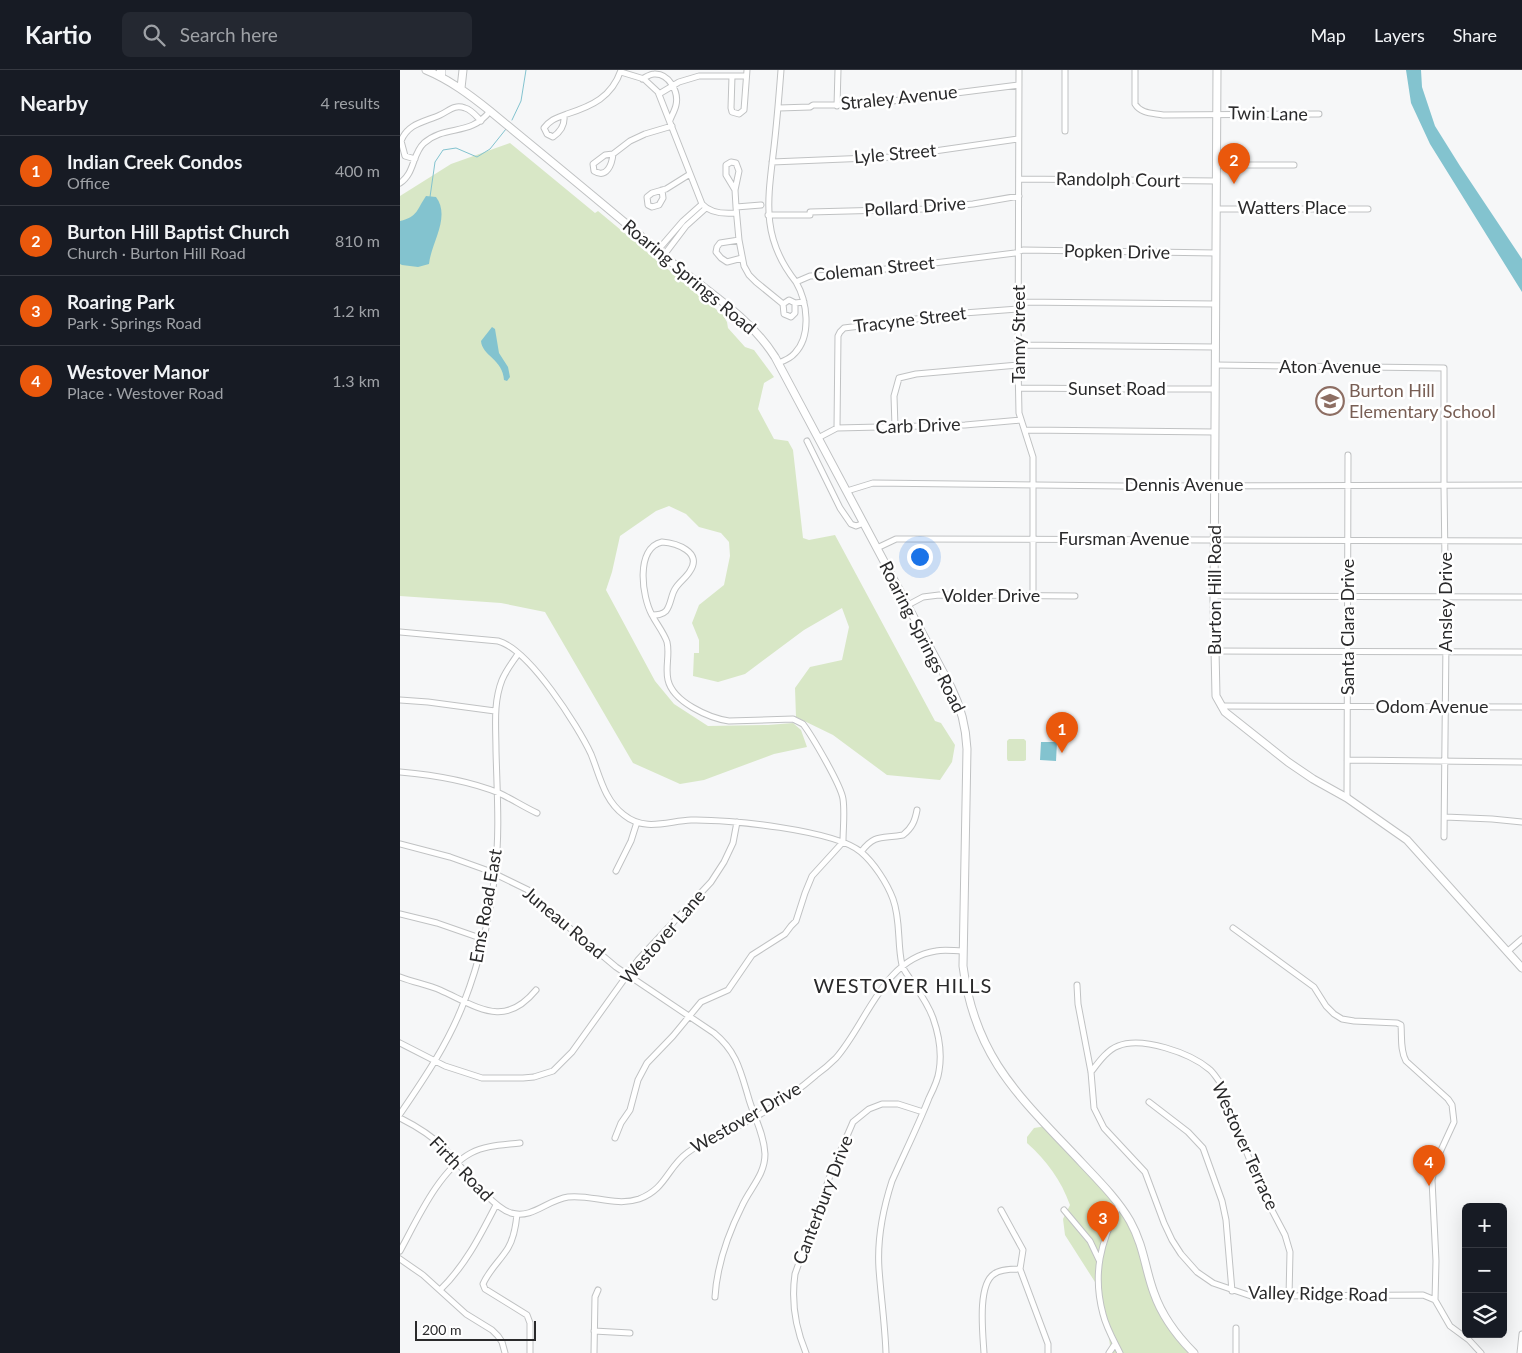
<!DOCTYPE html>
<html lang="en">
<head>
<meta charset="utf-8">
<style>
	:root { --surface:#171b24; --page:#242831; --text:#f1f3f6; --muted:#9ea1a6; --line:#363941; --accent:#ea580c }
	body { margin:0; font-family:Lato,sans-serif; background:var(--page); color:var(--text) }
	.controls { position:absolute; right:15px; bottom:15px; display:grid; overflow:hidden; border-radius:8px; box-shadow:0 5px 20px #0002 }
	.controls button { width:45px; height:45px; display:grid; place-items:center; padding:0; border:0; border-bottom:1px solid var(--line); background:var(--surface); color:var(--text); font:25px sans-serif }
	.scale { position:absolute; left:15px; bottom:12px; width:121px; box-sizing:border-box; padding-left:5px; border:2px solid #2a2a2b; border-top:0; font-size:14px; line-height:18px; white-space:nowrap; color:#2a2a2b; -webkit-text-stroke:4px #fff; paint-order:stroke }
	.you { position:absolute; left:519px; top:486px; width:18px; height:18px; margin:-12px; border:4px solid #fff; border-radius:50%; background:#1a73e8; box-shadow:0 0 0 8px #1a73e833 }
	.badge { display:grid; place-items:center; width:32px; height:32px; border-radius:50%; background:var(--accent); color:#fff; font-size:16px; font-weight:700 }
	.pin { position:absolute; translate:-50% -41px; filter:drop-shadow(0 1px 2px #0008) }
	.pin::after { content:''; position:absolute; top:26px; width:18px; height:15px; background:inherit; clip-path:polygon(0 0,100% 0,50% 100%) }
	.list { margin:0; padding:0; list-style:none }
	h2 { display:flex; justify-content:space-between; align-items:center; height:65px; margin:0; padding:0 20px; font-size:21px }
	h2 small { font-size:16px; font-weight:400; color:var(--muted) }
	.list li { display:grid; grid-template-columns:32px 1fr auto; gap:15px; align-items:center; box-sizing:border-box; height:70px; padding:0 20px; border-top:1px solid var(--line) }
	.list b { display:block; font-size:19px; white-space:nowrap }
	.list p { margin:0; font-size:16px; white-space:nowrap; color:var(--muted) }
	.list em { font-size:16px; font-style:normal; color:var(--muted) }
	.icon { flex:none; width:28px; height:28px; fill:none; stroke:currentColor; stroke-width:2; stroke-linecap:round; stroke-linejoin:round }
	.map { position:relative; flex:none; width:1122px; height:1283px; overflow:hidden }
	header { display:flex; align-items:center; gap:30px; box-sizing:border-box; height:70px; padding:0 25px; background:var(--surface); border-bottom:1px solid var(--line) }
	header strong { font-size:24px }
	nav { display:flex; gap:28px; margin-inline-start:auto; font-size:18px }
	.search { width:350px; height:45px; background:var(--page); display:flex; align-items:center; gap:12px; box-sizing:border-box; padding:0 18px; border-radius:8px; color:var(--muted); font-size:19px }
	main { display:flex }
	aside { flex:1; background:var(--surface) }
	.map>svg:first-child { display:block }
	.green { fill:#d8e7c6 }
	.water { fill:#83c3cf }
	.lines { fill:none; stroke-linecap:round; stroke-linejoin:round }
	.stream { stroke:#83c3cf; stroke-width:1 }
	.street-casing { stroke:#c0c2c3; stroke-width:7 }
	.secondary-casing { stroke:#c0c2c3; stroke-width:9 }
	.primary-casing { stroke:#c0c2c3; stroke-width:9 }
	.street { stroke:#fff; stroke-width:5 }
	.secondary { stroke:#fff; stroke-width:7 }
	.primary { stroke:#fff; stroke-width:8 }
	.labels { text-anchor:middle; stroke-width:5; stroke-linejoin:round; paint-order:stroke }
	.street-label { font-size:18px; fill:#2a2a2b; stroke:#fff }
	.education-label { font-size:18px; fill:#785e54; stroke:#fff; text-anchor:start }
	.quarter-label { font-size:20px; letter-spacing:1px; fill:#29292a; stroke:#fff }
</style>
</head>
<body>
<header>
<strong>Kartio</strong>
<div class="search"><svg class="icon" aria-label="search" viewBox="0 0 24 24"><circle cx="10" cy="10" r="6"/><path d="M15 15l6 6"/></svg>Search here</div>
<nav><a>Map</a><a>Layers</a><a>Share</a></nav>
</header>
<main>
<aside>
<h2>Nearby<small>4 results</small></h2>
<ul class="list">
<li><span class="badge">1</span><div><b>Indian Creek Condos</b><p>Office</p></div><em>400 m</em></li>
<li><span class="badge">2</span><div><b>Burton Hill Baptist Church</b><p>Church · Burton Hill Road</p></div><em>810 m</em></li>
<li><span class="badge">3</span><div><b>Roaring Park</b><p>Park · Springs Road</p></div><em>1.2 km</em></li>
<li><span class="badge">4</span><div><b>Westover Manor</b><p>Place · Westover Road</p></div><em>1.3 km</em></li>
</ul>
</aside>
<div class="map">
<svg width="1122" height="1283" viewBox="0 0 1122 1283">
	<rect width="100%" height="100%" fill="#f6f7f8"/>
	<path class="green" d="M 110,73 L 195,143 L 198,141 L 323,245 L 327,252 L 328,258 L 345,277 L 354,280 L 374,307 L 364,313 L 358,339 L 374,369 L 388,371 L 393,380 L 403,468 L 409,470 L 435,465 L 535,651 L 541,653 L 555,675 L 552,692 L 540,710 L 487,705 L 433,665 L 396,647 L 395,618 L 410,597 L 442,590 L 449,557 L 442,538 L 404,560 L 345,604 L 318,612 L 293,606 L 294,583 L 299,583 L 299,570 L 292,553 L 299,535 L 324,515 L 330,486 L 329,472 L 321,463 L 299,457 L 286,444 L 269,436 L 256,441 L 220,466 L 212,502 L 206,520 L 255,611 L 274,634 L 308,656 L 368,655 L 393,653 L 401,660 L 407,677 L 374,684 L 304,710 L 280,714 L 233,693 L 145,542 L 101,533 L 0,526 L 0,126 L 51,94 Z
		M 609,669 L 624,669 L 626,671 L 626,690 L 624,691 L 608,691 L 607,689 L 607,671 Z
		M 646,1056 L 706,1122 L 729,1155 L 739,1179 L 762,1248 L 769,1260 L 788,1283 L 711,1283 L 708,1260 L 695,1212 L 665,1165 L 663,1149 L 670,1135 C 661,1110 647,1091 627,1073 L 627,1067 L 634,1058 Z"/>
	<path class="water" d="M 1006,0 L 1021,0 L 1022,17 L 1035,56 L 1060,96 L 1122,189 L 1122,222 L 1030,74 L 1011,33 Z
		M 26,126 L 36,127 C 51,147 31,173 29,194 L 18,197 L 2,195 L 0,194 L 0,151 C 18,147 17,139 26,126 Z
		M 92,257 L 95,259 L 99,283 L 108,297 L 110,307 L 107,311 L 104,310 C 103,289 82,286 81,271 Z
		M 641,672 L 657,672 L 656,691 L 640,690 Z"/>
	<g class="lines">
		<path class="stream" d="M 112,50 L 121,31 L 126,0
			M 30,127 L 35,92 L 43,80 L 56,78 L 77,87 L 90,79 L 106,59"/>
		<defs>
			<path id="street" d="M 381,0 C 379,26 377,51 374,77 C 368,129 360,167 396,212
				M 619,0 L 618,295 L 619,343 L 633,387 L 633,525
				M 665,0 L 665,61
				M 735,0 L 735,34 C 741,44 753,43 763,45 L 919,44
				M 221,2 L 244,9 L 258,22 L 302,134 C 310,143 325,144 336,143
				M 332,6 L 331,38 L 332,42 L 339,44 L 344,40 L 347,0
				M 242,9 C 246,7 250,4 254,4 C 269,3 279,22 276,35 C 275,40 272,45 270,50
				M 259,24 L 279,12 L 299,6 L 346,6
				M 437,36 L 438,0
				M 379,38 L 410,37 L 413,35 L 461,35 L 619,15
				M 164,46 C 165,55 160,62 153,67 L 147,64 L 144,58 C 151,49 157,48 167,44 C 192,36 212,27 221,0
				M 213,84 C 212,94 207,109 194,101 L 193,94 L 205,85 L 213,84 L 230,71 L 245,64 L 272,56
				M 15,89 L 5,86 L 1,71 C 8,53 25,52 40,45 C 49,41 54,34 65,38 C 72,40 76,46 81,51
				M 372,92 L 493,87 L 618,69
				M 817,95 L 894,95
				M 619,109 L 817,111
				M 0,113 C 15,103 12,84 24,73 C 46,54 70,67 90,41
				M 262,120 L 263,128 L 259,135 L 252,137 L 248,135 L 247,127 L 252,123 L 266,119 L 290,104
				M 335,120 L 326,105 L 326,95 L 331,92 L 336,93 L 339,101 L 335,120 L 336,137 L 339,170 L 344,196 L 349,205 L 356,212 L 383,234
				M 336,137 L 361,135
				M 816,139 L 968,139
				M 410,142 L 525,139 L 573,134 L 619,126
				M 368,145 L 410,145
				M 339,170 L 320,173 L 317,177 L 316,182 L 321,188 L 327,192 L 342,188
				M 258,180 L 283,151 L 302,134
				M 264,185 L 286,156 L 306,138
				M 619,232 L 816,234
				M 383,234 L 384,244 L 391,247 L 395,243 L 395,233
				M 383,234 L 389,230 L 395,233 L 404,232
				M 618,275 L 816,277
				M 378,293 C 384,291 391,288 395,283 C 412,265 407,231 396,212 L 410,206 L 437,205 L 615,183 L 623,180 L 816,183
				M 816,295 L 1044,298 L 1044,416 L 1046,570 L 1044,767
				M 619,318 L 728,319 L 815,319
				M 495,357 L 494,326 L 499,308 L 516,304 L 618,295
				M 437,358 L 438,266 L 440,262 L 444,258 L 564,243 L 619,239
				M 626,360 L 815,362
				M 418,368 L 437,358 L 565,355 L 621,350
				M 407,371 L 440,438 L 451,454 L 456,456 L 464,453
				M 447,421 L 473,413 L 723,416 L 1122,415
				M 262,472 C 276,473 303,482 290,501 C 286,508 279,512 275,519 C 271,525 271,535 266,541 C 262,545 257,545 252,545 C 242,527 235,478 262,472 Z
				M 477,478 L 496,469 L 506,469 L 1122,471
				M 814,526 L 1122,527
				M 508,535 L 523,527 L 539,525 L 675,526
				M 0,562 L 98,571 C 129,579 178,656 191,684 C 200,706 204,730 224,745 C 245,762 268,751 291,750 C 327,749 435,760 461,782 C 474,793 487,813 493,829 C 501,851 497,873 502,895 C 504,902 511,909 515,916 C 522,926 529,937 533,948 C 539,965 542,984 539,1001 C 538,1010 533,1020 529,1028 C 518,1056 504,1084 492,1111 C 483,1139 477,1170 479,1199 C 481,1227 485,1255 486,1283
				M 814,581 L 1122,582
				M 0,630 L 28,632 L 95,641
				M 821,636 L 1122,637
				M 947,690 L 1122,692
				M 0,702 C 34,705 67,710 99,723 C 112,729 124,737 137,743
				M 947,728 L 948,385
				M 1045,747 L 1092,749 L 1122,752
				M 0,774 L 50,787 L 89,801 L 128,820 L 147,839 L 216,897 L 314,963 C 336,981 340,999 348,1026 C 353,1045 364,1063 365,1084 C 365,1105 350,1118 342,1136 C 328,1164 317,1194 315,1227
				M 461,782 C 475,763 483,769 503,765 C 512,758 515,751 517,740
				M 216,801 L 231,771 L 237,752
				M 0,844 L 37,853 L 83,869
				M 833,858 L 914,917 L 926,936 L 934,944 L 942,949 L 954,951 L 997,953 L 1001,955 C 1002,967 1000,980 1006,991 L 1048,1029 L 1052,1035 L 1054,1052 L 1036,1091 L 1032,1110 L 1036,1191 L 1035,1230 L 1050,1256 L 1069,1270 L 1081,1283
				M 1107,882 L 1122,869
				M 0,907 C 13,912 28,915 40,920 C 78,937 104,959 136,920
				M 677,915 L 678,934 L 691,1002 L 694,1038 L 704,1058 L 745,1102 L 764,1153 L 772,1170 L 781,1184 L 797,1202 L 813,1213 L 851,1226 L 1023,1225 L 1035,1230
				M 0,973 L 45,996 L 82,1008 L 123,1008 L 134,1007 L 153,1001 L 172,982 L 238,890 L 311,812 L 324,792 L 333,773 L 337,752
				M 691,1002 C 698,993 707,980 718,976 C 742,966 790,983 809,999 C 813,1002 816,1007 819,1011 L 842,1071 L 865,1127 L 885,1165 L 890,1182 L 889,1227
				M 749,1032 L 788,1062 L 803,1078 L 822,1131 L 826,1150 L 832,1221
				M 0,1044 C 24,1009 49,972 64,932 C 80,891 90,846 95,803 C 100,762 97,722 96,681 C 96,657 93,633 102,610 C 106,600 112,593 118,584
				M 0,1048 C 16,1056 31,1065 44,1078 C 60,1094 91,1137 111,1143 C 133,1149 147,1130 168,1127 C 191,1124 215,1137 239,1129 C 266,1119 267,1098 287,1083 C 301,1072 318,1066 334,1058 C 363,1044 391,1027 416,1005 C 423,1000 430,994 436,988 C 467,953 483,889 536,881 C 545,879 554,881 562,881
				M 215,1068 L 221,1053 L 230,1040 L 238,1010 L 247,993 L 273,966 L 301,932 L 328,920 L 352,885 L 385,864 L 391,856 L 396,851 L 405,823 L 412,806 L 443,772 C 443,758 445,743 443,729 C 441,715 412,666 403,654 L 393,649 L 329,651 C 309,648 273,632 268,610 C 265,598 270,584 267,572 C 264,563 256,553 252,545
				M 719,1135 C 701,1172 692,1203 703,1244 C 706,1257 714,1271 720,1283
				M 601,1140 L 623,1180 L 620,1199 L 648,1274 L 648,1283
				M 664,1140 L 690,1171 L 699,1190
				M 117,1144 C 116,1155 114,1168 108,1178 C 100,1191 89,1200 83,1214 L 85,1219 L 127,1245 L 130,1253 L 130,1283
				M 0,1181 C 17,1150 39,1100 71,1083 C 86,1075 104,1075 120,1073
				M 0,1189 L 23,1205 L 66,1244 L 92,1260 L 98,1266 L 102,1272 L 105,1283
				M 40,1220 C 65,1196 80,1166 96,1135
				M 836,1258 L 836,1283
				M 194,1261 L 230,1263
				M 194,1283 L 195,1227 L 198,1220
				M 406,1283 C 395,1257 391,1232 395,1204 L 431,1103 L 453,1052 L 469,1039 L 482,1034 L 498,1034 L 523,1042
				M 584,1283 C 583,1265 577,1215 594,1204 C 600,1199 612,1199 620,1199
				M 709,1283 L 715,1274
				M 1120,1283 L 1122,1264"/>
			<path id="secondary" d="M 26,0 C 50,10 70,25 90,41 C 148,89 206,136 263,185 C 301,218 348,244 375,287 L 551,617 C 561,637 566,657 567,679 L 563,896 C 575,989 621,1028 682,1093 C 699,1111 718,1130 730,1151 C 744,1176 745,1199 754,1223 C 762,1246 777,1266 794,1283
				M 817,0 L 814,533 L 816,626 L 825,642 L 888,692 L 913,709 L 947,728 L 1007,770 L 1122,898
				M 61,18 L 63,0"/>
			<path id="primary" d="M 41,6 L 41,0"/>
		</defs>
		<use href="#street" class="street-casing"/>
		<use href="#secondary" class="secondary-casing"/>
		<use href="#primary" class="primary-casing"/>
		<use href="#street" class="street"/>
		<use href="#secondary" class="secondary"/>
		<use href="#primary" class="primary"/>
	</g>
	<defs>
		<symbol id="school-ring" viewBox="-11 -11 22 22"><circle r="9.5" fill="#fff" stroke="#8d6e63" stroke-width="1.5"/><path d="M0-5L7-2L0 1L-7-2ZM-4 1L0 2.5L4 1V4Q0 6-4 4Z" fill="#8d6e63"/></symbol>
	</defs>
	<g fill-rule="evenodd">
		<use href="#school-ring" x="914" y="315" width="32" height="32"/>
	</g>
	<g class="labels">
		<g class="street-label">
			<text transform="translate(499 28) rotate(-6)" y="6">Straley Avenue</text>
			<text transform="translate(868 44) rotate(1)" y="6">Twin Lane</text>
			<text transform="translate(495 84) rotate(-5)" y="6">Lyle Street</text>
			<text transform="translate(718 110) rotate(1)" y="6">Randolph Court</text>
			<text transform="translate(515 137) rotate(-4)" y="6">Pollard Drive</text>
			<text x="892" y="144">Watters Place</text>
			<text transform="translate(717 182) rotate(1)" y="6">Popken Drive</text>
			<text transform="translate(474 199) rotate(-6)" y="6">Coleman Street</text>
			<text transform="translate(289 207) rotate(40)" y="6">Roaring Springs Road</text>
			<text transform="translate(510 250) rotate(-7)" y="6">Tracyne Street</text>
			<text transform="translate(619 264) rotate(-90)" y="6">Tanny Street</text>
			<text x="930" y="303">Aton Avenue</text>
			<text x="717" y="325">Sunset Road</text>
			<text transform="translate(518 356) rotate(-2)" y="6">Carb Drive</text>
			<text x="784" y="421">Dennis Avenue</text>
			<text x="724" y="475">Fursman Avenue</text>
			<text transform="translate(815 520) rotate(-90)" y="6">Burton Hill Road</text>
			<text x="591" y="532">Volder Drive</text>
			<text transform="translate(1046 532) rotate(-90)" y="6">Ansley Drive</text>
			<text transform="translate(948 557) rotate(-90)" y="6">Santa Clara Drive</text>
			<text transform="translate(522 567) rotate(63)" y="6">Roaring Springs Road</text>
			<text x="1032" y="643">Odom Avenue</text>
			<text transform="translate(86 836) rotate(-80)" y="6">Ems Road East</text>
			<text transform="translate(164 853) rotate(40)" y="6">Juneau Road</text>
			<text transform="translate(263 867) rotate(-49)" y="6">Westover Lane</text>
			<text transform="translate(346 1048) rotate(-30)" y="6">Westover Drive</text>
			<text transform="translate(845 1076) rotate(66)" y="6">Westover Terrace</text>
			<text transform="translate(61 1099) rotate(46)" y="6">Firth Road</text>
			<text transform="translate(423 1130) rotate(-69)" y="6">Canterbury Drive</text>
			<text transform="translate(918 1224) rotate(1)" y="6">Valley Ridge Road</text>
		</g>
		<g class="education-label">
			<text x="949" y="327">Burton Hill<tspan x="949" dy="21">Elementary School</tspan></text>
		</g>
		<g class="quarter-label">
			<text x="503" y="923">WESTOVER HILLS</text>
		</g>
	</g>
</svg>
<div class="controls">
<button>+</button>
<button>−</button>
<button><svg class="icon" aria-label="layers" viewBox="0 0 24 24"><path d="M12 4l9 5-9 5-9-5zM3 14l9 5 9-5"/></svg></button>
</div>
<div class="scale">200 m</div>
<div class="you"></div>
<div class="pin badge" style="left:662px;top:683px">1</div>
<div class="pin badge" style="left:834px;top:114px">2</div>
<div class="pin badge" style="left:703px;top:1172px">3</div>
<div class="pin badge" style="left:1029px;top:1116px">4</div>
</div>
</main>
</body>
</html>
